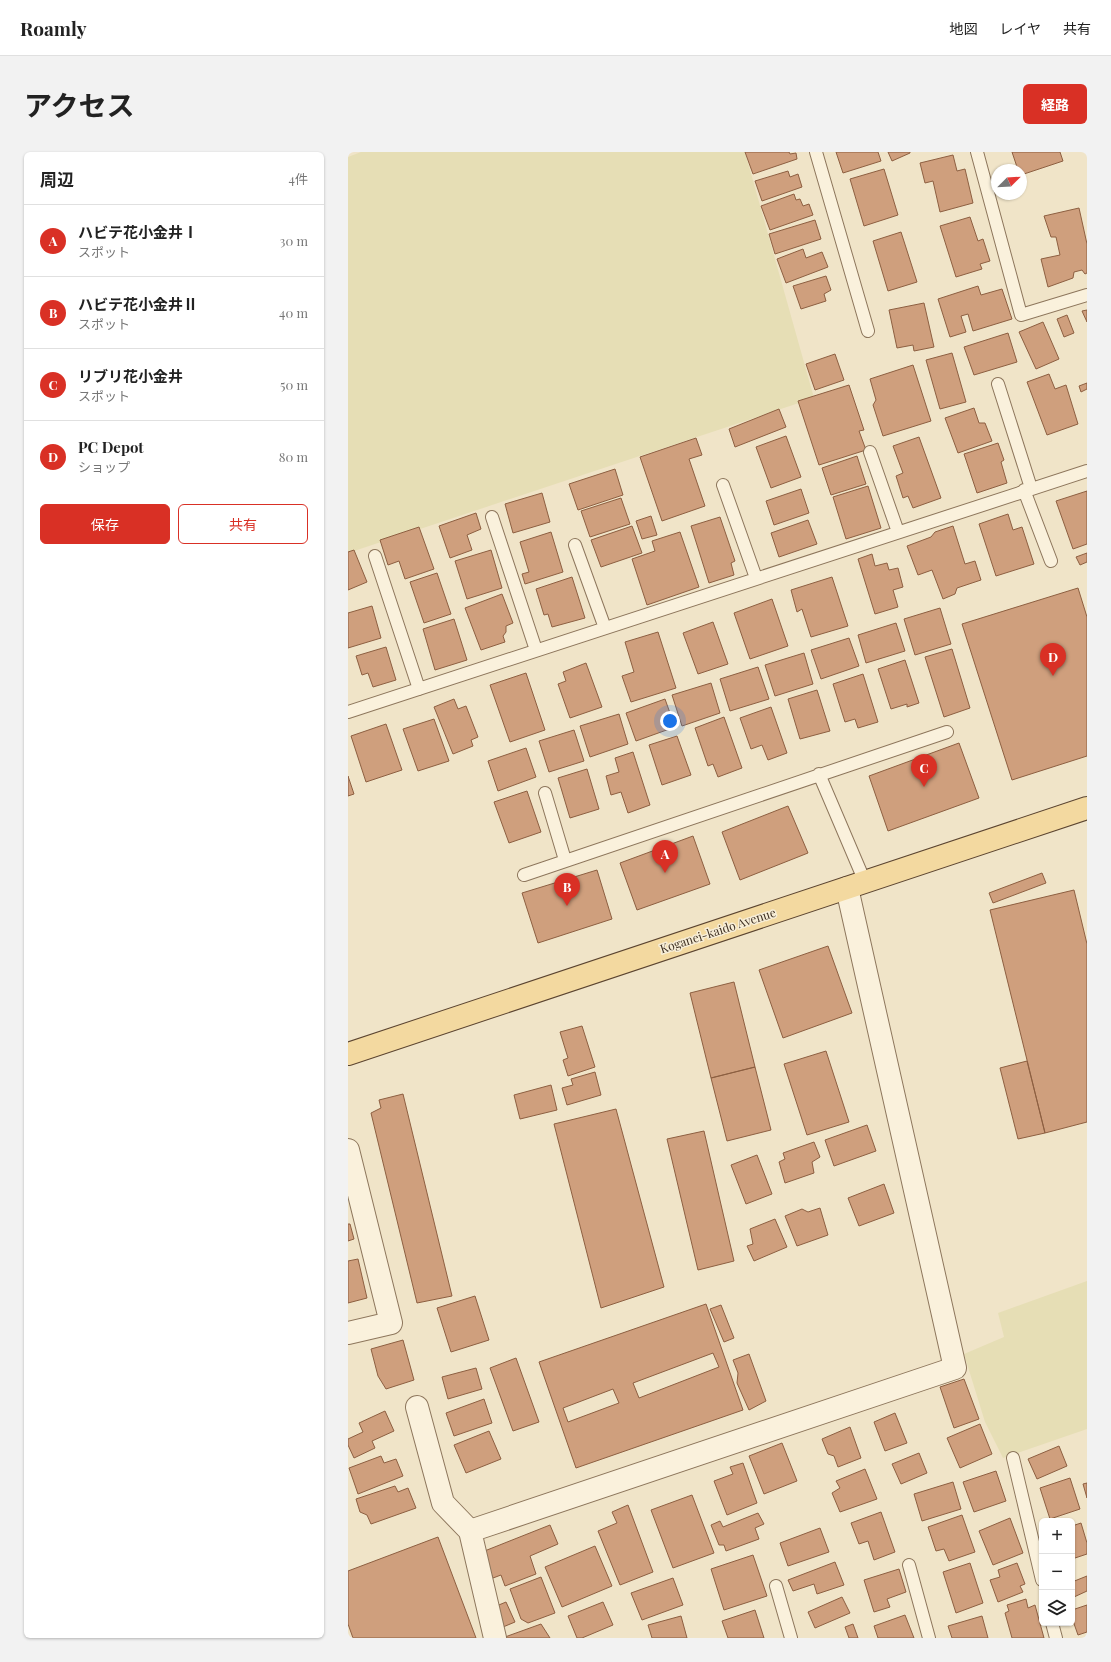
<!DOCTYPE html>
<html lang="ja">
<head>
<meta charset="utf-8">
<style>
	:root { --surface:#fff; --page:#f2f2f2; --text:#222; --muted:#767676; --line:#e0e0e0; --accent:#d93025 }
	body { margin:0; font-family:"Playfair Display","Noto Sans JP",serif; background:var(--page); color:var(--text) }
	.controls { position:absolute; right:12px; bottom:12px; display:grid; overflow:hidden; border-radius:6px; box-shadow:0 1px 3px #0004 }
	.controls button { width:36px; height:36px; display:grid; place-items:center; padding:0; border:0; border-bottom:1px solid var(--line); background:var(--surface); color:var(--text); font:20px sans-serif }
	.compass { position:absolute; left:643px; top:12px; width:36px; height:36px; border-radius:50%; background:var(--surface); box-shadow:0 1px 3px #0004; rotate:66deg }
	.you { position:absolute; left:322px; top:569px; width:14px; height:14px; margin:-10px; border:3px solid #fff; border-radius:50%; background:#1a73e8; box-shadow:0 0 0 6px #1a73e833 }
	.badge { display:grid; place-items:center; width:26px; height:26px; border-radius:50%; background:var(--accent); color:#fff; font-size:13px; font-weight:700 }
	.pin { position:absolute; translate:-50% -33px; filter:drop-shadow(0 1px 2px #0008) }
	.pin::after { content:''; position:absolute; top:21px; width:14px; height:12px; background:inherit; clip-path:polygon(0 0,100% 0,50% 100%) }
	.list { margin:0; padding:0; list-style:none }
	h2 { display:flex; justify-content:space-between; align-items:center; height:52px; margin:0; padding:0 16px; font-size:17px }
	h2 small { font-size:13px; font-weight:400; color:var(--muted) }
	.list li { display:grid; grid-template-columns:26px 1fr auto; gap:12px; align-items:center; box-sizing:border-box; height:72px; padding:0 16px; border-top:1px solid var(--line) }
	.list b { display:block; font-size:15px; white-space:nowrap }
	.list p { margin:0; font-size:13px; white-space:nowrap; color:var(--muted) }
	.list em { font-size:13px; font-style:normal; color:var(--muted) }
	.actions { display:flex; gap:8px; padding:12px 16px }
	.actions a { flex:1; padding:9px 0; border:1px solid var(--accent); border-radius:6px; text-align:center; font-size:14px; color:var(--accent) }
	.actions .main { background:var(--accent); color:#fff }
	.icon { flex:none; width:22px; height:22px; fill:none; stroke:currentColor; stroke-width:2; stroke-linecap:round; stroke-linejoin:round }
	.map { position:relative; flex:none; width:739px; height:1486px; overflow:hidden; border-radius:6px }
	header { display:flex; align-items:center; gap:24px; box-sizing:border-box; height:56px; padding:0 20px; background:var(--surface); border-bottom:1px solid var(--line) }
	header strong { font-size:19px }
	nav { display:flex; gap:22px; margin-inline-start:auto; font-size:14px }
	.intro { display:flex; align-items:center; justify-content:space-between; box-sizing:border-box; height:96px; padding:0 24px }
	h1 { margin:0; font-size:28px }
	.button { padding:10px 18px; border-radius:6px; background:var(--accent); color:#fff; font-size:14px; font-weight:700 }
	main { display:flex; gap:24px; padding:0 24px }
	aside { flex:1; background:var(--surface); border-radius:6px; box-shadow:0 1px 3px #0004 }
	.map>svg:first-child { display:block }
	.farmland { fill:#e6deb5 }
	.building { fill:#cf9f7d; stroke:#8d5f41; fill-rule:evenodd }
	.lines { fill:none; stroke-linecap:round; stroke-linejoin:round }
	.lane-casing { stroke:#8d765c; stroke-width:14 }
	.street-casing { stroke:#8d765c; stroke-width:24 }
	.primary-casing { stroke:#5b4430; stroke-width:24 }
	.lane { stroke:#faf1dc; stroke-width:12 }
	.street { stroke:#faf1dc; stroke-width:22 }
	.primary { stroke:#f3d9a0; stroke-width:22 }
	.labels { text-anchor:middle; stroke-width:3; stroke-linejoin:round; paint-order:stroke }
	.street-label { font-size:12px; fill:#3d2e20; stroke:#f7eed8 }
</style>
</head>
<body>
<header>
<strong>Roamly</strong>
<nav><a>地図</a><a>レイヤ</a><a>共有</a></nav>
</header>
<div class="intro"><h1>アクセス</h1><a class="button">経路</a></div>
<main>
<aside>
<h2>周辺<small>4件</small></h2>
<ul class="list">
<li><span class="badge">A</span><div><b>ハビテ花小金井Ⅰ</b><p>スポット</p></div><em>30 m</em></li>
<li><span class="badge">B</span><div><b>ハビテ花小金井Ⅱ</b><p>スポット</p></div><em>40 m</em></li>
<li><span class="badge">C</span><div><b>リブリ花小金井</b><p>スポット</p></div><em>50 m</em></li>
<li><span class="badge">D</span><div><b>PC Depot</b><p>ショップ</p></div><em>80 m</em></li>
</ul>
<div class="actions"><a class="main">保存</a><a>共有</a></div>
</aside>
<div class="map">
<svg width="739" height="1486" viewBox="0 0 739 1486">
	<rect width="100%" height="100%" fill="#f0e4c8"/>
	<path class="farmland" d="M 13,0 L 397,0 L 466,246 L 0,401 L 0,5 Z
		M 739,1129 L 739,1277 L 655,1306 L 637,1270 L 616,1202 L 656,1185 L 650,1161 Z"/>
	<path class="building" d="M 397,0 L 441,0 L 442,2 L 448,1 L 449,7 L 405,22 Z
		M 488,0 L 530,0 L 533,9 L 495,21 Z
		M 540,0 L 562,0 L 562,1 L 544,9 Z
		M 664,0 L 712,0 L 715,9 L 673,23 L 673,18 L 670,18 Z
		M 605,3 L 609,19 L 617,17 L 625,51 L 592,60 L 585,29 L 577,31 L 572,11 Z
		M 536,17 L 550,63 L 516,74 L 502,27 Z
		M 440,19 L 442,25 L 450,22 L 454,35 L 414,49 L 407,29 Z
		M 446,42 L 448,48 L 452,47 L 455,54 L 461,52 L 465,63 L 422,78 L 413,54 Z
		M 731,56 L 739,92 L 739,121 L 737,122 L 734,118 L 726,120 L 725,126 L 700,135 L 693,107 L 712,103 L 708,85 L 703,85 L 696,64 Z
		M 622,65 L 630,89 L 635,87 L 642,109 L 632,112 L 634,117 L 608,125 L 592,74 Z
		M 467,68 L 473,87 L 427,102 L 421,82 Z
		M 553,80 L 569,130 L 540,139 L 525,89 Z
		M 455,97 L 458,106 L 474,100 L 480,115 L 438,131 L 429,107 Z
		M 478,124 L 483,138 L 476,142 L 478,149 L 453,157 L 445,134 Z
		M 630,134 L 633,143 L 654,137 L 664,167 L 625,179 L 620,162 L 613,164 L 618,180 L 602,185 L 590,147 Z
		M 576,151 L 586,195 L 566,199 L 565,193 L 549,196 L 541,158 Z
		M 739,158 L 739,170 L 734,159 Z
		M 719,163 L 726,181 L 716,185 L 709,167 Z
		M 695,170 L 711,207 L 688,217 L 671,180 Z
		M 660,181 L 669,210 L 626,223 L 616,195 Z
		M 604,201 L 618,250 L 592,257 L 578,208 Z
		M 487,202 L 496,228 L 467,238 L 458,212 Z
		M 565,213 L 583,269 L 535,284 L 525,253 L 528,248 L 522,227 Z
		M 701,222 L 707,237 L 718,233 L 730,272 L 699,283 L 679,230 Z
		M 739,231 L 739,237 L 733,240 L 731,234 Z
		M 501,233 L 516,278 L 511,279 L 518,298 L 471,313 L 450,249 Z
		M 626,256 L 631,271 L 637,271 L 644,289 L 610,301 L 597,266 Z
		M 431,257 L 438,275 L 387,295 L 381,277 Z
		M 438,284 L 453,325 L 423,336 L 408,295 Z
		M 571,285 L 593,346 L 565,356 L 560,344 L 555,346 L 548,324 L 555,321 L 545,294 Z
		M 348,286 L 354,303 L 341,307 L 357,354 L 314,369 L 292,305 Z
		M 650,291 L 656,308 L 653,310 L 659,331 L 629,341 L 616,302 Z
		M 509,304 L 518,332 L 483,343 L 474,316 Z
		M 267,317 L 275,343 L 230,358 L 221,332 Z
		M 520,334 L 533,376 L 498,387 L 485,345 Z
		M 453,337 L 461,361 L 426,373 L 418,349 Z
		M 739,339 L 739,392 L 725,397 L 708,349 Z
		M 194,341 L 202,370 L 165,381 L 157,352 Z
		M 273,346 L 282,372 L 242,385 L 233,359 Z
		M 128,361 L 133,377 L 119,383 L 124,398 L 102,406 L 91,374 Z
		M 660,362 L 665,378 L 674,375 L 686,412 L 648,424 L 631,372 Z
		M 303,364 L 309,383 L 294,387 L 288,369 Z
		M 372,365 L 387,409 L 383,411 L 386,423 L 361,431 L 343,374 Z
		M 460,368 L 469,392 L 431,405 L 423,381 Z
		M 284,374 L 294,401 L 253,415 L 243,388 Z
		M 605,374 L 617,412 L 627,409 L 633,428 L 609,436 L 607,442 L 595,447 L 584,418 L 570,423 L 559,394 L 583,385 L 587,380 Z
		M 71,375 L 86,417 L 57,427 L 51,409 L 40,413 L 32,388 Z
		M 203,380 L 215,420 L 177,432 L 174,422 L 181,420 L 172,390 Z
		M 332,380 L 351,435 L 299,453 L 284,407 L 307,399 L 304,389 Z
		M 6,398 L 19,430 L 0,438 L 0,400 Z
		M 143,398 L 154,436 L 119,447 L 107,409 Z
		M 739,401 L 739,410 L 732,413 L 728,405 Z
		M 524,402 L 527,414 L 539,411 L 541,418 L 550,416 L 555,435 L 545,438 L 550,455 L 527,462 L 510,407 Z
		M 89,421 L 103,462 L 76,471 L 62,430 Z
		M 224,425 L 237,466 L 204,475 L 200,462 L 196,463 L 188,437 Z
		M 484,425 L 500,474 L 463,485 L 454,457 L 449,460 L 443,438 Z
		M 730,436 L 739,465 L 739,604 L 664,628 L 614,472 Z
		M 154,442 L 165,471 L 158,474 L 158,480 L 155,484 L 157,490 L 133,498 L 117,456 Z
		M 424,447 L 440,494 L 402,507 L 386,461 Z
		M 24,454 L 33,486 L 0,496 L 0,461 Z
		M 592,456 L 603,492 L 567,503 L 556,467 Z
		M 106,467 L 119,508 L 87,518 L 75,477 Z
		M 365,470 L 380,512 L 350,522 L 335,481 Z
		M 548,471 L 557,499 L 518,511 L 510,483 Z
		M 310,480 L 328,536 L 283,550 L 274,524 L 286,520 L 277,490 Z
		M 501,486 L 511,514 L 473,527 L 463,498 Z
		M 38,495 L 48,528 L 25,535 L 20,521 L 14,523 L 8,504 Z
		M 604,497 L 622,556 L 596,565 L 577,505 Z
		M 456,501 L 465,532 L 427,544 L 417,513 Z
		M 557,508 L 571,551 L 559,555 L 559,552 L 543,557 L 530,517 Z
		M 238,511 L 254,555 L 222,566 L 210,532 L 218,529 L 215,520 Z
		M 410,515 L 421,547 L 382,559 L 372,527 Z
		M 178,521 L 197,578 L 162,590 L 142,533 Z
		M 515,522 L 530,570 L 510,576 L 507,567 L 497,570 L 485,532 Z
		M 363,531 L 372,561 L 334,574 L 324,543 Z
		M 469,538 L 482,579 L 452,587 L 440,547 Z
		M 106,547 L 110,557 L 118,554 L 130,585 L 123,588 L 125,594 L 105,602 L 86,555 Z
		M 317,547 L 327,575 L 288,589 L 278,561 Z
		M 423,555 L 439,601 L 420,608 L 414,593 L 403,597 L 392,566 Z
		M 271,562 L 280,592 L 242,605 L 232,574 Z
		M 376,565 L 394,616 L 370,625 L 365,612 L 360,614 L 347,576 Z
		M 86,567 L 101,609 L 70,619 L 55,577 Z
		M 38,572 L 54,618 L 18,630 L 3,584 Z
		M 226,578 L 236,609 L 201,620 L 191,589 Z
		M 329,584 L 343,623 L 314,633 L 301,593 Z
		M 611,591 L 631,646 L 540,679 L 521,624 Z
		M 178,596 L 188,625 L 150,639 L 140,609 Z
		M 285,600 L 302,653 L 280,661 L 273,640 L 263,643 L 258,624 L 271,620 L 267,606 Z
		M 239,617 L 251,657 L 222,666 L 210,626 Z
		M 0,624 L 6,642 L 0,644 Z
		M 179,639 L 193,680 L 161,691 L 146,650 Z
		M 440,654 L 460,701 L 392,728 L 374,680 Z
		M 345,684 L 362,732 L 289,758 L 272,711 Z
		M 249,718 L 264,767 L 190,791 L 174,741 Z
		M 694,721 L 698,731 L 645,751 L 641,741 Z
		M 726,738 L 739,792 L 739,970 L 697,981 L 642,758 Z
		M 480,794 L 504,861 L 435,886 L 411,818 Z
		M 386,830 L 407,915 L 363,926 L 342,841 Z
		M 234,874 L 247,915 L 220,924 L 215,908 L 220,906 L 212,880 Z
		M 478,899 L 501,970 L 459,983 L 436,912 Z
		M 679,909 L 697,981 L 670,987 L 652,916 Z
		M 407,915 L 423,978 L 379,989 L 363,926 Z
		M 247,920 L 253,943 L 219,953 L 214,936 L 225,933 L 223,927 Z
		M 203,933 L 209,958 L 172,967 L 166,943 Z
		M 55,942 L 104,1144 L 69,1151 L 23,961 L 33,956 L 31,948 Z
		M 268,957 L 316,1135 L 253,1156 L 206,972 Z
		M 519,973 L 528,999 L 486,1014 L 477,988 Z
		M 356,979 L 386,1109 L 350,1118 L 319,987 Z
		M 466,990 L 472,1005 L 464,1010 L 466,1021 L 437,1031 L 431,1010 L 437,1007 L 435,1001 Z
		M 409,1003 L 424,1042 L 398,1052 L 383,1013 Z
		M 536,1032 L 546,1061 L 511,1074 L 500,1046 Z
		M 472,1056 L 480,1083 L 449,1094 L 437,1064 L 454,1057 L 460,1060 Z
		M 427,1067 L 439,1095 L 406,1109 L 399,1094 L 405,1092 L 402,1077 Z
		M 0,1072 L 2,1072 L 6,1087 L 0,1089 Z
		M 10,1107 L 19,1146 L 0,1151 L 0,1109 Z
		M 127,1144 L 141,1188 L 103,1200 L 89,1156 Z
		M 358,1152 L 395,1258 L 228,1316 L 191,1210 ZM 365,1201 L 371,1215 L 291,1246 L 285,1231 ZM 265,1237 L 271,1251 L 220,1270 L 215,1256 Z
		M 373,1153 L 386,1186 L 376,1190 L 362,1157 Z
		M 55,1188 L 66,1228 L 38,1237 L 30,1224 L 23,1197 Z
		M 401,1202 L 418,1249 L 401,1258 L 389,1231 L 390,1221 L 385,1208 Z
		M 168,1206 L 191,1270 L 165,1279 L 142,1216 Z
		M 128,1216 L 134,1237 L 100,1247 L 94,1225 Z
		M 616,1227 L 631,1267 L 606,1276 L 592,1235 Z
		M 136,1247 L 144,1271 L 106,1284 L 98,1261 Z
		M 37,1259 L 46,1279 L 24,1289 L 27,1296 L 6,1306 L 0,1293 L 0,1287 L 15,1280 L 11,1271 Z
		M 547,1261 L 559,1291 L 537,1299 L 526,1270 Z
		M 632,1272 L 644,1302 L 612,1316 L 599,1286 Z
		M 502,1275 L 513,1306 L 490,1315 L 486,1304 L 480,1302 L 474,1287 Z
		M 141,1279 L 153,1307 L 118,1321 L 106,1293 Z
		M 434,1291 L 449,1329 L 416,1342 L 401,1304 Z
		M 711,1294 L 719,1314 L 689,1327 L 680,1307 Z
		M 571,1301 L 579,1321 L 553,1332 L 544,1312 Z
		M 33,1304 L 36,1311 L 48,1307 L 55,1324 L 10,1342 L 1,1316 Z
		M 395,1311 L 409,1351 L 379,1363 L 366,1329 L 385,1322 L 382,1315 Z
		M 517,1317 L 529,1347 L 492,1360 L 484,1341 L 492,1336 L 488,1329 Z
		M 648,1319 L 658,1349 L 626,1360 L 615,1330 Z
		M 722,1326 L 732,1357 L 702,1367 L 692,1336 Z
		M 605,1330 L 613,1357 L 574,1369 L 566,1342 Z
		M 739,1331 L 739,1346 L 735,1332 Z
		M 47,1334 L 50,1340 L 60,1336 L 68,1356 L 23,1372 L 19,1363 L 12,1360 L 8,1347 Z
		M 344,1343 L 366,1401 L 325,1416 L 303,1358 Z
		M 280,1353 L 305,1420 L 272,1433 L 250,1379 L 269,1371 L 264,1360 Z
		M 533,1360 L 547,1400 L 526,1408 L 520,1389 L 511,1392 L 503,1371 Z
		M 410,1361 L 416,1372 L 407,1376 L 411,1387 L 378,1399 L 376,1393 L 371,1393 L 363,1373 L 372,1369 L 375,1375 Z
		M 614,1363 L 627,1400 L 601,1409 L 596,1397 L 588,1399 L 580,1375 Z
		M 662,1366 L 675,1401 L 645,1413 L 631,1379 Z
		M 733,1371 L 739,1391 L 739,1402 L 724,1407 L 724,1374 Z
		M 202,1373 L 210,1392 L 182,1404 L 188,1422 L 157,1434 L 153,1423 L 145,1426 L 134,1400 Z
		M 472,1376 L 481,1400 L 440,1414 L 432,1391 Z
		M 90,1385 L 128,1486 L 5,1486 L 0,1472 L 0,1419 Z
		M 247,1394 L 264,1434 L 214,1455 L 197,1415 Z
		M 405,1403 L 419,1444 L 376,1458 L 363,1417 Z
		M 487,1410 L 496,1433 L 469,1442 L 466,1432 L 445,1439 L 440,1428 Z
		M 622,1411 L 635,1451 L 608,1461 L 595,1420 Z
		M 669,1411 L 677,1432 L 672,1434 L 675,1440 L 650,1450 L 642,1428 L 652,1425 L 650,1418 Z
		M 551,1417 L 558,1440 L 539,1447 L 542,1455 L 526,1460 L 516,1428 Z
		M 739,1424 L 739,1439 L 726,1445 L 724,1430 Z
		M 193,1425 L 207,1461 L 180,1471 L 173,1467 L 162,1437 Z
		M 325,1426 L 335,1453 L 294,1468 L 283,1441 Z
		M 494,1445 L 502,1461 L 467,1476 L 460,1460 Z
		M 678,1447 L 680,1456 L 687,1453 L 696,1486 L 664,1486 L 657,1461 L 661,1459 L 659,1453 Z
		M 158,1450 L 167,1470 L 155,1475 L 146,1455 Z
		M 255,1450 L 265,1473 L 234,1486 L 229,1486 L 220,1464 Z
		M 739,1453 L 739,1480 L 730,1483 L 724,1466 L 724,1458 Z
		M 407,1458 L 416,1486 L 380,1486 L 374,1469 Z
		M 557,1463 L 566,1486 L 530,1486 L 526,1474 Z
		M 333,1464 L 339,1486 L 304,1486 L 300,1473 Z
		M 634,1464 L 640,1486 L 604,1486 L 600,1474 Z
		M 193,1472 L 202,1486 L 157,1486 L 157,1485 Z
		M 505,1472 L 510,1486 L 501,1486 L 497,1475 Z"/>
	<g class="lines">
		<defs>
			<path id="lane" d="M 468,0 L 520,179
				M 629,0 L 673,163 L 739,143
				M 650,232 L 683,336
				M 522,300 L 550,380
				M 375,333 L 408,426
				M 676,338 L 703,409
				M 144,365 L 188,498
				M 227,393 L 257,476
				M 27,404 L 71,537
				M 0,560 L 739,319
				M 471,622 L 517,730
				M 197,641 L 217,708
				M 176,723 L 599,580
				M 665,1306 L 694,1428
				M 561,1413 L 581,1486
				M 428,1434 L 443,1486
				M 704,1471 L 708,1486"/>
			<path id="street" d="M 0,998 L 43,1171 L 0,1181
				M 69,1255 L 95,1351 L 122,1379 L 147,1486
				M 122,1379 L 607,1216 L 499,736"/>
			<path id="primary" d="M 0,902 L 739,656"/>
		</defs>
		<use href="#lane" class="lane-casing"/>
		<use href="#street" class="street-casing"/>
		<use href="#primary" class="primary-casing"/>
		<use href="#lane" class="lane"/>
		<use href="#street" class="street"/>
		<use href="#primary" class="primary"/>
	</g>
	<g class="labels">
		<g class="street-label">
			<text transform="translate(370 779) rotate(-18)" y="4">Koganei-kaido Avenue</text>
		</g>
	</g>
</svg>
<div class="controls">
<button>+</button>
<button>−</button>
<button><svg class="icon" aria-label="layers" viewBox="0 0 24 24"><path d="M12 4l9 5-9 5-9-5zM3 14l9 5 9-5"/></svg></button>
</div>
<svg class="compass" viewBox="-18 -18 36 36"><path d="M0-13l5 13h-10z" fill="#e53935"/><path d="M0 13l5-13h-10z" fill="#767676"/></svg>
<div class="you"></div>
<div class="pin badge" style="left:317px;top:721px">A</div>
<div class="pin badge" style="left:219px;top:754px">B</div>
<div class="pin badge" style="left:576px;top:635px">C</div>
<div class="pin badge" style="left:705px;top:524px">D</div>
</div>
</main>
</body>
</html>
